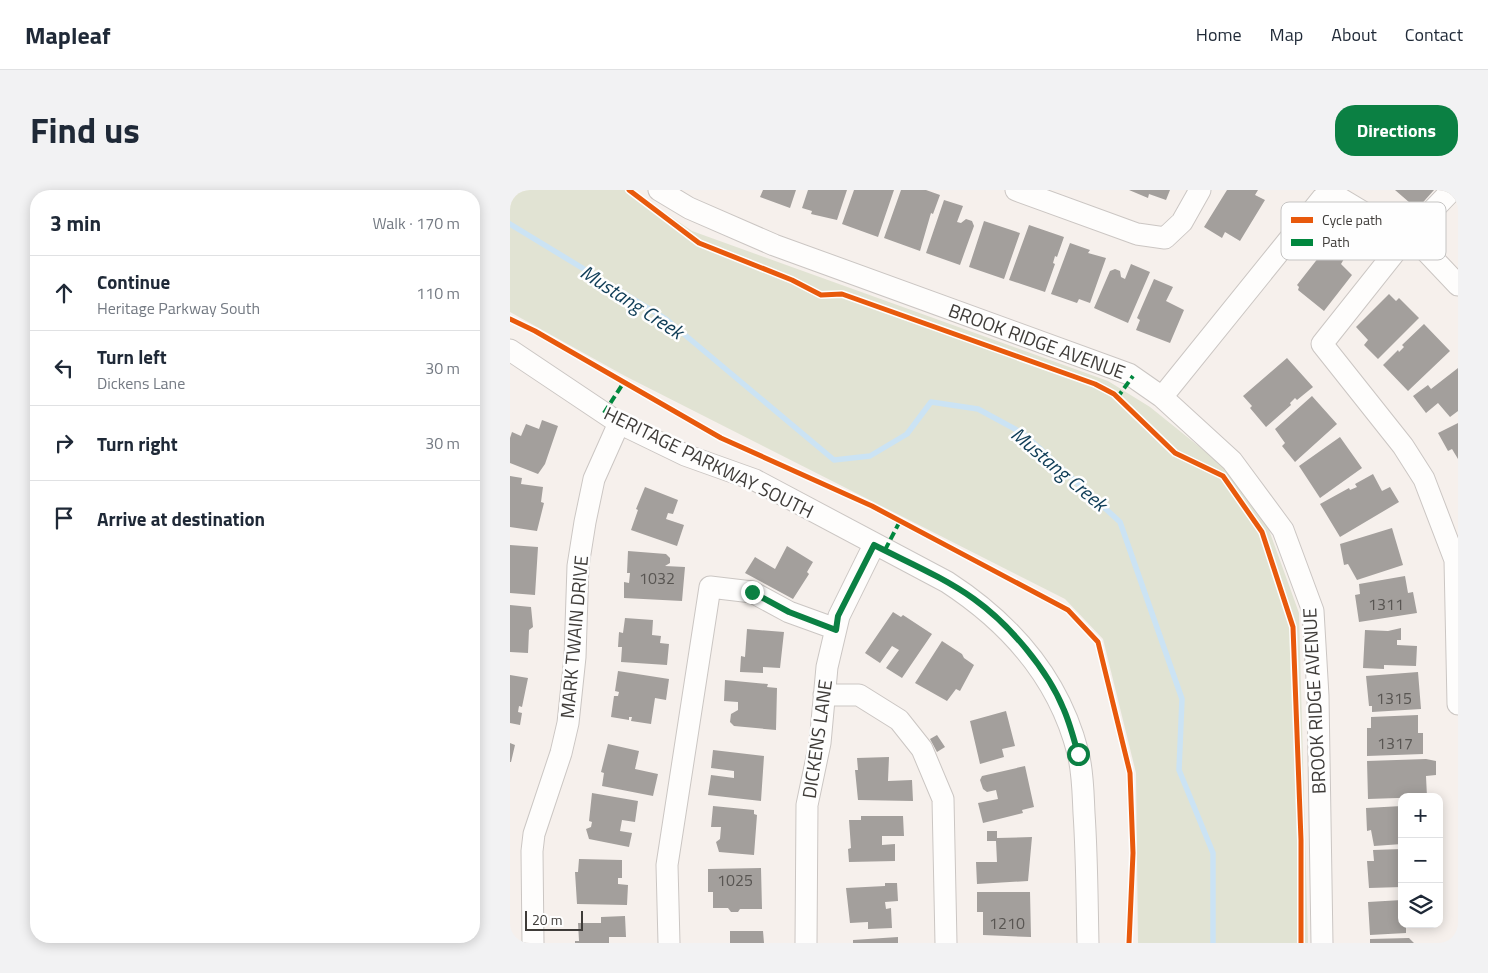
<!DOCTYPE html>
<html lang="en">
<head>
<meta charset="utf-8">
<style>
	:root { --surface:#fff; --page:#f2f2f3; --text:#1f2937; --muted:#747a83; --line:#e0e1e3; --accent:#0b8043 }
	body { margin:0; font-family:"Titillium Web",sans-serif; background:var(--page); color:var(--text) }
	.controls { position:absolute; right:15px; bottom:15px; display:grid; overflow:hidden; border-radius:10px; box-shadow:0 2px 12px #0003 }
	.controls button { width:45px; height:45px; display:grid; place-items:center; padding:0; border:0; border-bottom:1px solid var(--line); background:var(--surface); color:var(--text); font:25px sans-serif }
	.scale { position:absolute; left:15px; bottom:12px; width:58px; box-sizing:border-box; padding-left:5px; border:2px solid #3f3c39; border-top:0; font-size:14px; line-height:18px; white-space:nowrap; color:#3f3c39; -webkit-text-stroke:4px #fefefe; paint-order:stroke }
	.stop { position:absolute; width:15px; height:15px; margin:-11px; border:4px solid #0b8043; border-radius:50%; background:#fff }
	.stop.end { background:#0b8043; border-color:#fff; box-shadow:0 1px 5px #0008 }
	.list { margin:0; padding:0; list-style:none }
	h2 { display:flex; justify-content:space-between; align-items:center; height:65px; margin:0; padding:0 20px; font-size:21px }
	h2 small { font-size:16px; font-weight:400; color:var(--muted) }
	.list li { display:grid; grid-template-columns:32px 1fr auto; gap:15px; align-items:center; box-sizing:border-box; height:75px; padding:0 20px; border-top:1px solid var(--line) }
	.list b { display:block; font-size:19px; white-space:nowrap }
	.list p { margin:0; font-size:16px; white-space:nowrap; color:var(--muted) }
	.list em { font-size:16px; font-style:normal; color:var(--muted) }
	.icon { flex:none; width:28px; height:28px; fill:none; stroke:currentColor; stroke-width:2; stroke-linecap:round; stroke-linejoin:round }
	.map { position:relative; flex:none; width:948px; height:753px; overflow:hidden; border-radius:20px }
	header { display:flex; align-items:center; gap:30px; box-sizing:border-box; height:70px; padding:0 25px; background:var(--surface); border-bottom:1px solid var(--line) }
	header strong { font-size:24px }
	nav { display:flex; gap:28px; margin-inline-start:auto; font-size:18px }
	.intro { display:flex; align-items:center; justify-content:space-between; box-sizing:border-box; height:120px; padding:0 30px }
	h1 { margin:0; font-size:35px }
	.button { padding:12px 22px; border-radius:20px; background:var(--accent); color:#fff; font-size:18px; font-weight:700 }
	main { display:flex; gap:30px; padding:0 30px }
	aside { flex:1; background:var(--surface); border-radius:20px; box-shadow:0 2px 12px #0003 }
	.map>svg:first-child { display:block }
	.green { fill:#e1e3d3 }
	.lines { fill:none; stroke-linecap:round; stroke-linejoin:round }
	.stream { stroke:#cbe3f4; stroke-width:5.5 }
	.building { fill:#a39f9c }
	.minor-casing { stroke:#cbc6c3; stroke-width:23 }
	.minor { stroke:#fefdfc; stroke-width:21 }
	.quiet { stroke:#00873e; stroke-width:4; stroke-dasharray:8 4; stroke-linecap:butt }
	.cycleway-casing { stroke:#fefefe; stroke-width:8 }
	.cycleway { stroke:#e8590c; stroke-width:5 }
	.route { stroke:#0b8043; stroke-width:6 }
	.labels { text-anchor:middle; stroke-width:5; stroke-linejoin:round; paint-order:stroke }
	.number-label { font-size:16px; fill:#585552 }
	.street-label { font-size:19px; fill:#3f3c39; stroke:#fefefe }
	.water-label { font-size:20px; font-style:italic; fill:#0e3c56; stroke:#fefefe }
	.key { fill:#fefefe; stroke:#c5c4c3; stroke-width:1 }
	.key-label { font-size:14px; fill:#3f3c39 }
</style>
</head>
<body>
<header>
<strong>Mapleaf</strong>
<nav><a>Home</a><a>Map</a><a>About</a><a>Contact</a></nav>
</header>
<div class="intro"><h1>Find us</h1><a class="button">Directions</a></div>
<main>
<aside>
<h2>3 min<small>Walk · 170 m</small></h2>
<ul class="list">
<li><svg class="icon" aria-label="ahead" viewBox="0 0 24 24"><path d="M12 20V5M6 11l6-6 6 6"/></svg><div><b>Continue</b><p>Heritage Parkway South</p></div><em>110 m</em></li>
<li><svg class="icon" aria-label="left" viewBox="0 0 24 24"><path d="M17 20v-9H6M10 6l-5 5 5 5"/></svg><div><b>Turn left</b><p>Dickens Lane</p></div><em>30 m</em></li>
<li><svg class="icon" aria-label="right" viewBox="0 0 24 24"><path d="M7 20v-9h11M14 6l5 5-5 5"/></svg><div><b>Turn right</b></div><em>30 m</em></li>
<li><svg class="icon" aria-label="arrive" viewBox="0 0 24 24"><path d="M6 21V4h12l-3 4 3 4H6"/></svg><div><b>Arrive at destination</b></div></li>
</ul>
</aside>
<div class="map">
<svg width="948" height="753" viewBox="0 0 948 753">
	<rect width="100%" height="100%" fill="#f6f0ec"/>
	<path class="green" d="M 0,0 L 122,0 L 182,41 L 598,191 L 640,217 L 712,275 L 759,340 L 789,423 L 798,753 L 628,753 L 626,583 L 593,449 L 555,409 L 115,186 L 0,122 Z"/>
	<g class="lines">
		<path class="stream" d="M 0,34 L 156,129 L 324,270 L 360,266 L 397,244 L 421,212 L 468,219 L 514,244 L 610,332 L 672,509 L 669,580 L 703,663 L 703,753"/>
	</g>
	<path class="building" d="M 253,0 L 286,0 L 280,18 L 250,7 Z
		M 298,0 L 337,0 L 327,30 L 301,24 L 302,21 L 292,18 Z
		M 344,0 L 384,0 L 368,47 L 332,34 Z
		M 391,0 L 416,0 L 430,5 L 423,24 L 421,23 L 410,61 L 374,48 Z
		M 619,0 L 660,0 L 656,10 L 639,4 L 638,8 Z
		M 717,0 L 748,0 L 745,5 L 755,10 L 730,51 L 715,42 L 712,48 L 694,37 Z
		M 885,0 L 924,0 L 907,19 Z
		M 434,10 L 453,16 L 447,32 L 451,33 L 456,29 L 462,31 L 464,36 L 450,75 L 416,63 Z
		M 474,31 L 510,43 L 494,89 L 459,77 Z
		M 519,35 L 554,47 L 547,67 L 545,66 L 543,73 L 545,74 L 535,102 L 499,90 Z
		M 560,53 L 580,60 L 578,63 L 596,68 L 580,113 L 569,109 L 567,113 L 541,104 Z
		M 816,58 L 834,69 L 831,74 L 842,85 L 814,121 L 788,100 L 789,97 L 787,95 Z
		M 621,74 L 640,82 L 618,133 L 584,118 L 600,81 L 605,79 L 610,81 L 611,87 L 615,89 Z
		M 644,89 L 663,97 L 656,111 L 674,120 L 660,153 L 626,140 L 630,130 L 627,128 Z
		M 879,104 L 886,111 L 889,108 L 909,128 L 868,169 L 854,155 L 858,150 L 846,137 Z
		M 914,134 L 940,161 L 898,201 L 873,175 L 888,160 L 889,162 L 894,157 L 892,155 Z
		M 777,168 L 803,197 L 787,210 L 785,208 L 780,213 L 781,215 L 756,237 L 740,218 L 742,216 L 733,206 Z
		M 948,178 L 948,221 L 940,227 L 928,213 L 916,223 L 903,206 L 918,195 L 921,199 Z
		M 802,206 L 827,234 L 785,272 L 772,256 L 775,253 L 765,239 Z
		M 32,230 L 48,236 L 35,274 L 28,284 L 0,273 L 0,248 L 2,242 L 11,246 L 16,234 L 29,239 Z
		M 948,233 L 948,269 L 942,259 L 938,261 L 928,243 Z
		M 830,247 L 852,278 L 810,308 L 789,276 Z
		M 863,284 L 872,301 L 880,297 L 889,312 L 830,347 L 810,314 L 839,298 L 840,300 L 847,297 L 845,294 Z
		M 0,286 L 12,288 L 11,294 L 33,297 L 31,312 L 34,313 L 27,341 L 0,337 Z
		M 135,297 L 168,310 L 163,324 L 158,323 L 156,329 L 174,335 L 167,356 L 121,340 L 128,320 L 126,319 Z
		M 882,338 L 893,375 L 847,390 L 838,374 L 834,375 L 830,354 Z
		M 0,355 L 28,357 L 25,405 L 0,403 Z
		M 277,356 L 303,372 L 297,382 L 299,384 L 283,409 L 235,383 L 245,367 L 265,379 Z
		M 118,361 L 156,364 L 160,368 L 160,373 L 155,376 L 175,377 L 172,411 L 114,408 L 114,392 L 119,393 L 120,383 L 117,383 Z
		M 895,386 L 898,403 L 903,402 L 907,423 L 849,432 L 845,405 L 850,404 L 849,394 Z
		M 0,415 L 21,417 L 23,437 L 19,440 L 18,463 L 0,462 Z
		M 383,422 L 391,427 L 393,425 L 422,444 L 392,488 L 376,478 L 389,460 L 382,456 L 370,473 L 355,463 Z
		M 115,428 L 143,430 L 142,445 L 151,446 L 150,453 L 159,454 L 157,475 L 111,472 L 112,457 L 108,457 L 109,442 L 113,443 Z
		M 891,438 L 891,450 L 887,450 L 887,455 L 907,456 L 906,476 L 874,475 L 874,479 L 853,478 L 855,440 L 878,441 Z
		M 237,439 L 274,442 L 270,478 L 253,477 L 253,483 L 230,482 L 231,466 L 235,467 Z
		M 432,451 L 452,464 L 454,468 L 464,475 L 450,501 L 446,499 L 437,511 L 405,493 Z
		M 108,481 L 159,489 L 156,510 L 145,508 L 141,534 L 121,531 L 122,527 L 119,527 L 119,530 L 101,527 L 104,506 L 108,506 L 109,502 L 105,501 Z
		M 908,482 L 911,519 L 862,522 L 862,516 L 859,516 L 856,486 Z
		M 0,485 L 18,488 L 12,517 L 9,516 L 8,522 L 12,523 L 10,535 L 0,533 Z
		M 215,490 L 258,494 L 257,497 L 267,498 L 266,540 L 224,536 L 220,532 L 221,524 L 228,520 L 228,512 L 214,511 Z
		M 496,521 L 505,556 L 492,559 L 494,567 L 470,574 L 460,531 Z
		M 908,525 L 908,543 L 913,543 L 913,564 L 857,566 L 857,538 L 861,538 L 861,527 Z
		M 427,545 L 435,557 L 427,562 L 420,549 Z
		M 0,553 L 5,555 L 1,572 L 0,572 Z
		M 98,554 L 129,561 L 125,579 L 148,584 L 143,606 L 92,596 L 94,583 L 91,582 Z
		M 203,560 L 254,566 L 251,611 L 198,605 L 201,585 L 224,588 L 224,581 L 201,578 Z
		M 379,567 L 378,591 L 402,590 L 403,611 L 348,610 L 345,580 L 348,580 L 347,568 Z
		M 916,569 L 926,571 L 926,585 L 916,586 L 917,607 L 858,609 L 857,571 Z
		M 515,576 L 524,617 L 512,620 L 513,623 L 473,633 L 468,613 L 488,609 L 486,600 L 477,602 L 473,599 L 470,590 L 472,586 Z
		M 82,603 L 128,611 L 125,632 L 112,630 L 110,641 L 122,643 L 119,657 L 79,649 L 76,639 L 81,637 L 82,632 L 79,631 Z
		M 203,616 L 244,620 L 244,624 L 247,625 L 244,665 L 209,662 L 206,652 L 210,649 L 211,637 L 201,637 Z
		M 892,616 L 892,654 L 864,656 L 861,640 L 857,641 L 856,618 Z
		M 351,626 L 393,626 L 394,646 L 372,646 L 372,655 L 385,654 L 385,671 L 339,672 L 338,659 L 341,658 L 339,630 L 351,630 Z
		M 477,641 L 487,641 L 487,648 L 522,647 L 518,691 L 467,694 L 466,672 L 487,672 L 486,651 L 477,651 Z
		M 892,659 L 892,697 L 859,698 L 857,671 L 864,671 L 863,660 Z
		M 69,669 L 112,670 L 112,688 L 108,688 L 108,694 L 118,695 L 117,715 L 67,714 L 65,682 L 68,682 Z
		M 251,678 L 252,719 L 230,719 L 228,722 L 221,722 L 218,718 L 203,718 L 203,702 L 198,702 L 198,679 Z
		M 375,693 L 387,693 L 388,711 L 375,712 L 376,719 L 381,718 L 382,738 L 358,739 L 358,732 L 340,733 L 336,698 L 375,696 Z
		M 467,702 L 520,702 L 521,747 L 473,745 L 473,722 L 467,722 Z
		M 892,710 L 892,734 L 896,734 L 896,743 L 860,745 L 858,712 Z
		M 115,726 L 116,747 L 99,747 L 99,753 L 65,753 L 65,751 L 69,751 L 68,733 L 91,733 L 91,727 Z
		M 220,741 L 253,741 L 254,753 L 220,753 Z
		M 388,747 L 388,753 L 343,753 L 343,750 Z
		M 899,748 L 904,753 L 860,753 L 860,749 Z"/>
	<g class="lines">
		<defs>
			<path id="minor" d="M 149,0 L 179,18 L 264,55 L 619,184 L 652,207 L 722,271 L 773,340 L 803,421 L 808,506 L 812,753
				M 506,0 L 627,44 L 655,48 L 672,32 L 690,0
				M 816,0 L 913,58 L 948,95
				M 942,0 L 897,47 L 812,154 L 893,256 L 914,289 L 945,370 L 948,514
				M 0,160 L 109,233 L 175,265 L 245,290 L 437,392 C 500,433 549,488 568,563 C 573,582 573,603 574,623 C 577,667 577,710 578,753
				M 652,207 L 819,0
				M 314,505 L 349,505 L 389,530 L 412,559 L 433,609 L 436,753
				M 23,753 L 22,661 L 24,644 L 51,563 L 58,533 L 65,467 L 68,376 L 75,332 L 84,289 L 109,233
				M 159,753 L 157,675 L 200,397 L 242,402 L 279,422 L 326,439
				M 296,753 L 297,615 L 310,553 L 317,477 L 329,426 L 364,355"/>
		</defs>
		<use href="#minor" class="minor-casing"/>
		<use href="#minor" class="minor"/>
		<path class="quiet" d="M 607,208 L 623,186
			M 94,223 L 114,192
			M 375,360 L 390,331"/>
		<defs>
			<path id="cycleway" d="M 119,0 L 189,53 L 282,90 L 311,105 L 332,104 L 585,194 L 604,204 L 665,263 L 713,286 L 752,342 L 783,437 L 791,650 L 791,753
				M 0,129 L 25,141 L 211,248 L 362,316 L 558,420 L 588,452 L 620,583 L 623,663 L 619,753"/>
		</defs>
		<use href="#cycleway" class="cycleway-casing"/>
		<use href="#cycleway" class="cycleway"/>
	</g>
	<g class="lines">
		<path class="route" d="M 242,402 L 279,422 L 326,440 L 328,426 L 364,355 C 397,372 433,387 464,409 C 499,434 538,480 554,520 C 560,534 564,549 568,564"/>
	</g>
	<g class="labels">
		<g class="number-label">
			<text x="147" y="394">1032</text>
			<text x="876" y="420">1311</text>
			<text x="884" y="514">1315</text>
			<text x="885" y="559">1317</text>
			<text x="225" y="696">1025</text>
			<text x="497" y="739">1210</text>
		</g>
		<g class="street-label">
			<text transform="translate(527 151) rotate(20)" y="7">BROOK RIDGE AVENUE</text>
			<text transform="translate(199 272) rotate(26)" y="7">HERITAGE PARKWAY SOUTH</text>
			<text transform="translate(64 447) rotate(-85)" y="7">MARK TWAIN DRIVE</text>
			<text transform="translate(804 511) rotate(-93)" y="7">BROOK RIDGE AVENUE</text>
			<text transform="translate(307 549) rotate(-82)" y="7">DICKENS LANE</text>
		</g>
		<g class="water-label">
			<text transform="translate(122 112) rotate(33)" y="7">Mustang Creek</text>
			<text transform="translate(549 279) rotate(40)" y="7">Mustang Creek</text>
		</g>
	</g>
	<rect x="771" y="12" width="165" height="58" rx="8" class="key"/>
	<rect x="781" y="27" width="22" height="6" fill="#e8590c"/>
	<rect x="781" y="49" width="22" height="7" fill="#00873e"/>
	<g class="key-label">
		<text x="812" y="35">Cycle path</text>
		<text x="812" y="57">Path</text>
	</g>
</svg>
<div class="controls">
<button>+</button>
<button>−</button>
<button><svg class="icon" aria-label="layers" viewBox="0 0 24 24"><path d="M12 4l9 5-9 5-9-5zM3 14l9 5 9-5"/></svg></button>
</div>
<div class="scale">20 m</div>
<div class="stop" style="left:568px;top:564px"></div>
<div class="stop end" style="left:242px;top:402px"></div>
</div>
</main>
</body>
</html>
